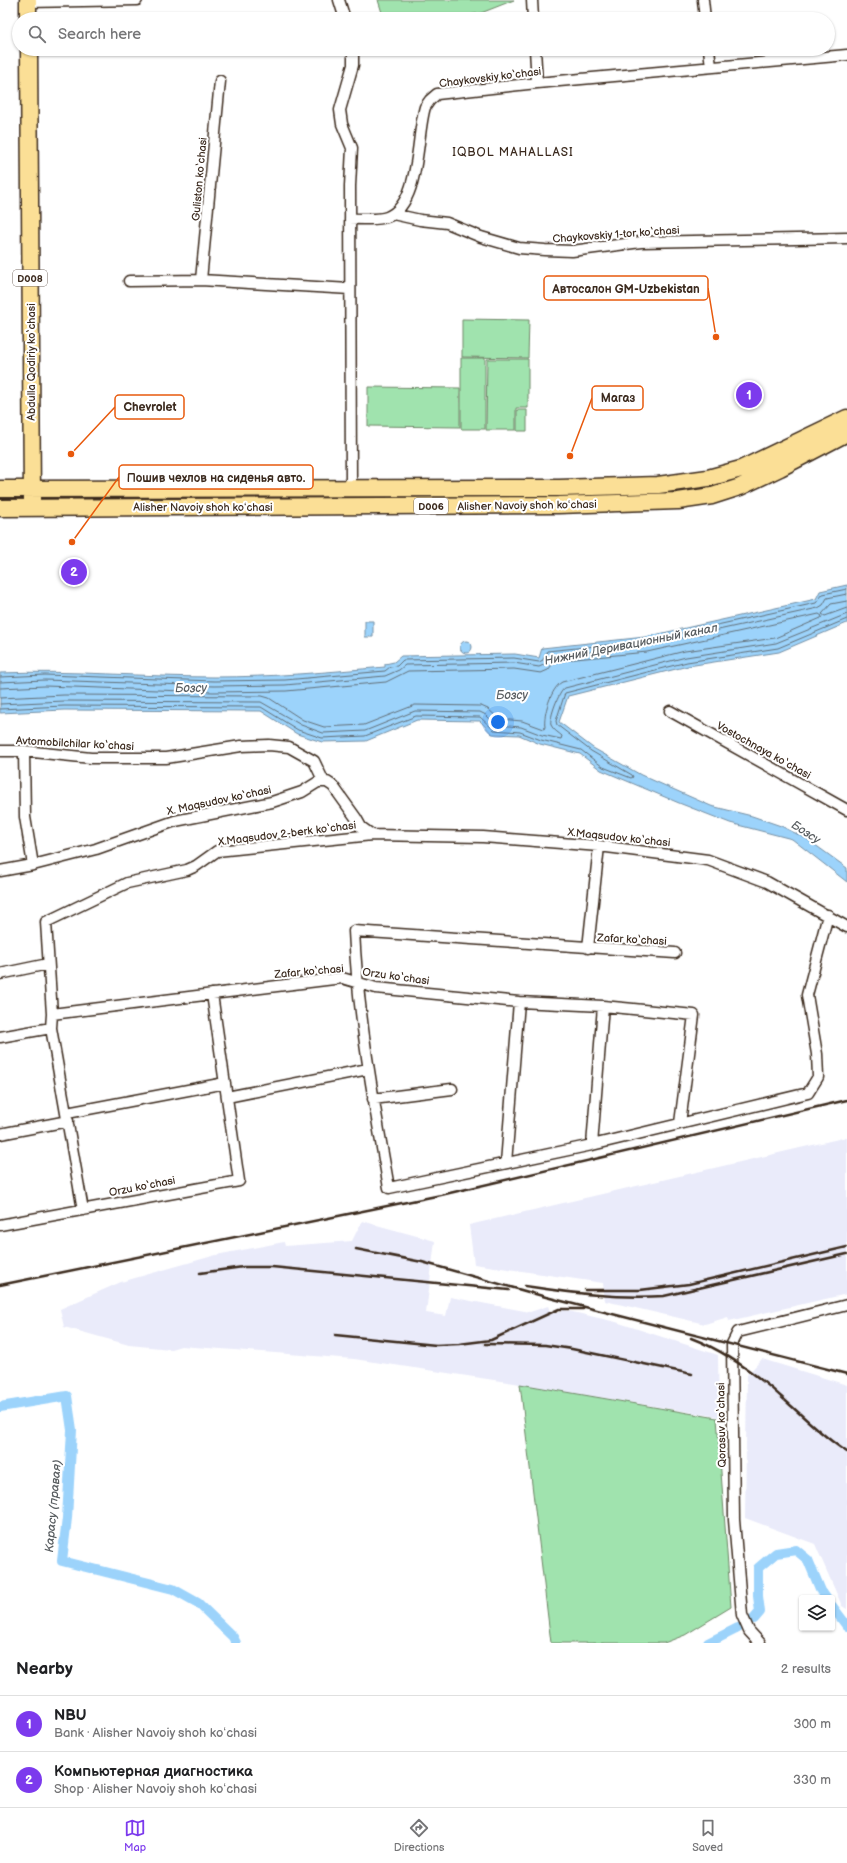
<!DOCTYPE html>
<html lang="en">
<head>
<meta charset="utf-8">
<style>
	:root { --surface:#fff; --page:#f6f6f6; --text:#202124; --muted:#757577; --line:#e0e0e0; --accent:#7c3aed }
	body { margin:0; font-family:"Balsamiq Sans",sans-serif; background:var(--page); color:var(--text) }
	.controls { position:absolute; right:12px; bottom:12px; display:grid; overflow:hidden; border-radius:4px; box-shadow:0 1px 3px #0004 }
	.controls button { width:36px; height:36px; display:grid; place-items:center; padding:0; border:0; border-bottom:1px solid var(--line); background:var(--surface); color:var(--text); font:20px sans-serif }
	.you { position:absolute; left:498px; top:722px; width:14px; height:14px; margin:-10px; border:3px solid #fff; border-radius:50%; background:#1a73e8; box-shadow:0 0 0 6px #1a73e833 }
	.badge { display:grid; place-items:center; width:26px; height:26px; border-radius:50%; background:var(--accent); color:#fff; font-size:13px; font-weight:700 }
	.pin { position:absolute; translate:-50% -50%; border:2px solid #fff; box-shadow:0 1px 4px #0006 }
	.list { margin:0; padding:0; list-style:none }
	h2 { display:flex; justify-content:space-between; align-items:center; height:52px; margin:0; padding:0 16px; font-size:17px }
	h2 small { font-size:13px; font-weight:400; color:var(--muted) }
	.list li { display:grid; grid-template-columns:26px 1fr auto; gap:12px; align-items:center; box-sizing:border-box; height:56px; padding:0 16px; border-top:1px solid var(--line) }
	.list b { display:block; font-size:15px; white-space:nowrap }
	.list p { margin:0; font-size:13px; white-space:nowrap; color:var(--muted) }
	.list em { font-size:13px; font-style:normal; color:var(--muted) }
	.icon { flex:none; width:22px; height:22px; fill:none; stroke:currentColor; stroke-width:2; stroke-linecap:round; stroke-linejoin:round }
	.map { position:relative; flex:none; width:847px; height:1643px; overflow:hidden }
	.search { position:absolute; background:var(--surface); box-shadow:0 1px 3px #0004; left:12px; right:12px; top:12px; height:44px; display:flex; align-items:center; gap:10px; box-sizing:border-box; padding:0 14px; border-radius:22px; color:var(--muted); font-size:15px }
	.sheet { height:164px; background:var(--surface) }
	nav { display:flex; justify-content:space-around; align-items:center; box-sizing:border-box; height:56px; border-top:1px solid var(--line); background:var(--surface); font-size:11px; color:var(--muted) }
	nav a { display:grid; justify-items:center; gap:2px }
	nav .on { color:var(--accent) }
	.map>svg:first-child { display:block }
	.built { fill:#eaebfa }
	.green { fill:#a0e3ae; stroke:#6e8666 }
	.water { fill:#9cd3fb; stroke:#758fa3 }
	.lines { fill:none; stroke-linecap:round; stroke-linejoin:round }
	.shore { stroke:#626e76; stroke-width:1 }
	.canal { stroke:#9cd3fb; stroke-width:10 }
	.minor-casing { stroke:#3b2a1e; stroke-width:13 }
	.primary-casing { stroke:#3b2a1e; stroke-width:19 }
	.minor { stroke:#fff; stroke-width:10 }
	.primary { stroke:#fbdf96; stroke-width:16 }
	.rail { stroke:#3b2a1e; stroke-width:2.5 }
	.labels { text-anchor:middle; stroke-width:4; stroke-linejoin:round; paint-order:stroke }
	.shield { fill:#fff; stroke:#766a62; stroke-width:1 }
	.shield-label { font-size:10px; font-weight:bold; fill:#3b2a1e }
	.street-label { font-size:11px; fill:#3b2a1e; stroke:#fff }
	.neighbourhood-label { font-size:12px; letter-spacing:1px; fill:#3b2a1e; stroke:#fff }
	.water-label { font-size:12px; font-style:italic; fill:#585d60; stroke:#fff }
	.leader { fill:none; stroke:#e8590c; stroke-width:1.5 }
	.callout-dot { fill:#e8590c; stroke:#fff; stroke-width:1.5 }
	.callout { fill:#fff; stroke:#e8590c; stroke-width:1.5 }
	.callout-label { font-size:12px; text-anchor:middle; font-weight:bold; fill:#3b2a1e }
</style>
</head>
<body>
<div class="map">
<svg width="847" height="1643" viewBox="0 0 847 1643">
	<rect width="100%" height="100%" fill="#fff"/>
	<filter id="ink" filterUnits="userSpaceOnUse"><feTurbulence type="fractalNoise" baseFrequency=".025" numOctaves="2"/><feDisplacementMap in="SourceGraphic" scale="8" xChannelSelector="R" yChannelSelector="G"/><feConvolveMatrix kernelMatrix="1 2 1 2 8 2 1 2 1" color-interpolation-filters="sRGB"/></filter>
	<g filter="url(#ink)">
		<path class="built" d="M 847,1137 L 847,1294 L 729,1321 L 728,1317 L 705,1324 L 605,1301 L 603,1283 L 474,1264 L 469,1225 Z
			M 362,1221 L 435,1241 L 426,1313 L 446,1316 L 450,1297 L 530,1312 L 548,1306 L 551,1314 L 564,1310 L 616,1322 L 718,1355 L 719,1417 L 514,1383 L 354,1359 L 181,1346 L 171,1349 L 129,1345 L 64,1327 L 60,1309 L 121,1282 L 216,1255 L 284,1242 L 285,1246 L 352,1241 Z
			M 762,1359 L 847,1385 L 847,1609 L 842,1606 L 815,1544 L 745,1518 L 747,1375 Z"/>
		<path class="green" d="M 378,0 L 514,0 L 481,13 L 440,19 L 384,19 Z
			M 462,319 L 529,320 L 528,358 L 462,357 Z
			M 461,358 L 485,358 L 485,429 L 461,429 Z
			M 487,359 L 528,359 L 528,408 L 516,408 L 516,430 L 486,430 Z
			M 368,387 L 460,388 L 460,427 L 368,426 Z
			M 517,410 L 527,410 L 527,431 L 517,431 Z
			M 520,1384 L 717,1418 L 731,1607 L 685,1635 L 664,1643 L 551,1643 Z"/>
		<path class="water" d="M 847,585 L 847,623 L 779,652 L 688,666 L 568,696 L 559,722 L 593,748 L 641,775 L 711,806 L 752,816 L 781,826 L 807,839 L 847,868 L 847,882 L 792,839 L 730,823 L 679,803 L 601,770 L 580,754 L 540,744 L 519,735 L 492,734 L 480,721 L 417,720 L 366,741 L 322,742 L 297,734 L 261,711 L 64,710 L 0,713 L 0,673 C 72,670 143,677 215,677 C 272,677 328,672 385,667 L 385,664 L 394,662 L 401,656 L 515,654 L 539,658 L 542,648 L 645,637 L 816,599 L 820,591 Z
			M 365,621 L 373,621 L 373,637 L 365,637 Z
			M460 647a6 6 0 1 1 12 0a6 6 0 1 1-12 0Z"/>
		<g class="lines">
			<path class="shore" d="M 847,601 L 831,604 L 822,614 L 825,616 L 847,608
				M 0,677 L 45,675 L 214,681 L 285,680 L 385,671 L 390,667 L 397,666 L 403,660 L 514,658 L 539,662 L 543,660 L 547,651 L 645,641 L 816,603 L 823,594 L 847,589
				M 0,682 L 45,680 L 214,686 L 285,685 L 385,676 L 399,670 L 405,665 L 514,663 L 539,667 L 546,664 L 551,656 L 646,646 L 818,608 L 823,605 L 827,598 L 847,594
				M 0,688 L 45,686 L 213,692 L 286,691 L 386,682 L 408,671 L 514,669 L 541,673 L 548,670 L 555,661 L 647,652 L 819,614 L 822,616 L 821,618 L 775,638 L 685,651 L 562,682 C 551,688 543,715 545,727 L 544,729 L 522,721 L 499,719 L 488,709 L 481,706 L 415,705 L 364,725 L 324,727 L 303,720 L 269,698 L 262,696 L 64,695 L 0,698
				M 0,704 L 64,701 L 261,702 L 301,725 L 323,733 L 365,731 L 415,711 L 480,712 L 486,715 L 496,725 L 521,727 L 542,735 L 561,739 L 562,736 C 559,733 553,730 551,725 C 549,718 559,691 565,688 L 686,657 L 776,643 L 847,614
				M 0,709 L 64,706 L 261,707 L 298,730 L 322,738 L 365,736 L 416,716 L 480,717 L 494,730 L 520,732 L 541,740 L 581,750 L 603,767 L 631,778 L 633,777 L 632,775 L 591,751 L 557,725 L 556,721 L 565,693 L 687,662 L 778,648 L 847,619"/>
			<path class="canal" d="M 0,1407 L 67,1396 L 72,1430 L 67,1518 L 62,1561 L 173,1589 L 198,1603 L 233,1637 L 236,1643
				M 832,1606 L 847,1626
				M 754,1619 L 760,1612 L 758,1596 L 758,1568 L 776,1553 L 796,1550 L 808,1560 L 821,1591 L 826,1598
				M 708,1643 L 738,1628"/>
			<defs>
				<path id="minor" d="M 339,0 L 345,19
					M 532,0 L 533,19
					M 703,0 L 705,19
					M 28,2 L 137,0
					M 535,49 L 537,83
					M 709,49 L 711,67
					M 393,214 L 420,220 L 447,223 L 481,237 L 519,248 L 545,250 L 572,251 L 641,242 L 847,238
					M 350,219 C 361,218 376,221 387,217 C 421,204 416,136 425,107 L 430,100 L 437,94 L 537,83 L 847,55
					M 201,280 L 220,81
					M 129,281 L 201,280 L 350,289
					M 351,488 L 350,186 L 352,148 L 342,124 L 340,110 L 353,65 L 353,49
					M 670,711 L 847,810
					M 0,751 L 24,751 L 91,758 L 166,758 L 241,746 L 269,745 L 289,747 L 314,761 L 324,782
					M 24,751 L 25,817 L 33,865
					M 0,871 L 33,865 L 96,849 L 175,821 L 272,802 L 302,792 L 318,782 L 327,782 L 333,786 L 356,818 L 361,827 L 372,835
					M 588,948 L 599,846
					M 675,953 L 354,931 C 358,1018 374,1102 389,1188 L 592,1145 L 808,1093 L 818,1077 L 817,1054 L 807,995 L 828,915
					M 0,974 L 48,964
					M 52,1014 L 342,978 L 376,988 L 519,1002 L 603,1006 L 694,1015 L 680,1123
					M 0,1037 L 51,1028
					M 227,1097 L 368,1069
					M 373,1099 L 452,1089
					M 67,1113 L 225,1083
					M 0,1134 L 68,1121
					M 592,1145 L 603,1006
					M 506,1163 L 519,1002
					M 83,1210 L 51,1028 L 52,1014 L 46,922 L 127,883 L 187,870 L 196,866 L 217,851 L 372,835 L 483,837 L 599,846 L 708,860 L 767,882 L 847,927
					M 0,1225 L 239,1181 L 212,994
					M 760,1643 L 749,1631 L 742,1615 L 734,1520 L 732,1344 L 738,1332 L 847,1305"/>
				<path id="primary" d="M 28,0 L 28,19
					M 29,49 L 32,499
					M 0,489 L 559,488 L 658,485 L 708,478 L 741,469 L 847,418
					M 0,508 L 558,505 L 678,501 L 712,496 L 740,487 L 780,468 L 847,433"/>
			</defs>
			<use href="#minor" class="minor-casing"/>
			<use href="#primary" class="primary-casing"/>
			<use href="#minor" class="minor"/>
			<use href="#primary" class="primary"/>
			<path class="rail" d="M 356,1249 L 422,1262 L 546,1297 L 847,1374
				M 200,1273 L 243,1267 L 272,1267 L 509,1290
				M 0,1285 L 441,1195 L 847,1100
				M 525,1286 C 572,1293 617,1299 664,1296 L 847,1254
				M 585,1290 L 640,1290 L 689,1284 L 847,1247
				M 335,1335 L 436,1345 L 459,1344 L 491,1340 L 559,1309 L 583,1309
				M 691,1338 C 728,1352 759,1376 788,1403 C 807,1420 825,1438 847,1452
				M 485,1344 L 545,1345 L 572,1349 L 692,1374"/>
		</g>
	</g>
	<g class="labels">
		<g class="shield">
			<rect x="13" y="270" width="34" height="16" rx="3"/>
			<rect x="414" y="498" width="34" height="16" rx="3"/>
		</g>
		<g class="shield-label">
			<text x="30" y="282">D008</text>
			<text x="431" y="510">D006</text>
		</g>
		<g class="street-label">
			<text transform="translate(490 77) rotate(-7)" y="4">Chaykovskiy ko‘chasi</text>
			<text transform="translate(199 179) rotate(-85)" y="4">Guliston ko‘chasi</text>
			<text transform="translate(616 234) rotate(-4)" y="4">Chaykovskiy 1-tor ko‘chasi</text>
			<text transform="translate(31 362) rotate(-90)" y="4">Abdulla Qodiriy ko‘chasi</text>
			<text transform="translate(527 505) rotate(-1)" y="4">Alisher Navoiy shoh koʻchasi</text>
			<text x="203" y="511">Alisher Navoiy shoh koʻchasi</text>
			<text transform="translate(75 743) rotate(3)" y="4">Avtomobilchilar ko‘chasi</text>
			<text transform="translate(764 750) rotate(29)" y="4">Vostochnaya ko‘chasi</text>
			<text transform="translate(219 800) rotate(-12)" y="4">X. Maqsudov ko‘chasi</text>
			<text transform="translate(287 833) rotate(-7)" y="4">X.Maqsudov 2-berk ko‘chasi</text>
			<text transform="translate(619 837) rotate(6)" y="4">X.Maqsudov ko‘chasi</text>
			<text transform="translate(632 939) rotate(3)" y="4">Zafar ko‘chasi</text>
			<text transform="translate(309 971) rotate(-5)" y="4">Zafar ko‘chasi</text>
			<text transform="translate(396 976) rotate(8)" y="4">Orzu ko‘chasi</text>
			<text transform="translate(142 1186) rotate(-11)" y="4">Orzu ko‘chasi</text>
			<text transform="translate(721 1425) rotate(-91)" y="4">Qorasuv ko‘chasi</text>
		</g>
		<g class="neighbourhood-label">
			<text x="513" y="156">IQBOL MAHALLASI</text>
		</g>
		<g class="water-label">
			<text transform="translate(631 644) rotate(-11)" y="4">Нижний Деривационный канал</text>
			<text x="191" y="692">Бозсу</text>
			<text x="512" y="699">Бозсу</text>
			<text transform="translate(806 832) rotate(33)" y="4">Бозсу</text>
			<text transform="translate(53 1506) rotate(-85)" y="4">Карасу (правая)</text>
		</g>
	</g>
	<path class="leader" d="M716 337L708 288M570 456L592 398M71 454L115 407M72 542L119 477"/>
	<g class="callout-dot">
		<circle cx="716" cy="337" r="4"/>
		<circle cx="570" cy="456" r="4"/>
		<circle cx="71" cy="454" r="4"/>
		<circle cx="72" cy="542" r="4"/>
	</g>
	<g class="callout">
		<rect x="544" y="276" width="164" height="24" rx="4"/>
		<rect x="592" y="386" width="51" height="24" rx="4"/>
		<rect x="115" y="395" width="69" height="24" rx="4"/>
		<rect x="119" y="465" width="194" height="24" rx="4"/>
	</g>
	<g class="callout-label">
		<text x="626" y="293">Автосалон GM-Uzbekistan</text>
		<text x="618" y="402">Магаз</text>
		<text x="150" y="411">Chevrolet</text>
		<text x="216" y="482">Пошив чехлов на сиденья авто.</text>
	</g>
</svg>
<div class="controls">
<button><svg class="icon" aria-label="layers" viewBox="0 0 24 24"><path d="M12 4l9 5-9 5-9-5zM3 14l9 5 9-5"/></svg></button>
</div>
<div class="you"></div>
<div class="pin badge" style="left:749px;top:395px">1</div>
<div class="pin badge" style="left:74px;top:572px">2</div>
<div class="search"><svg class="icon" aria-label="search" viewBox="0 0 24 24"><circle cx="10" cy="10" r="6"/><path d="M15 15l6 6"/></svg>Search here</div>
</div>
<section class="sheet">
<h2>Nearby<small>2 results</small></h2>
<ul class="list">
<li><span class="badge">1</span><div><b>NBU</b><p>Bank · Alisher Navoiy shoh koʻchasi</p></div><em>300 m</em></li>
<li><span class="badge">2</span><div><b>Компьютерная диагностика</b><p>Shop · Alisher Navoiy shoh koʻchasi</p></div><em>330 m</em></li>
</ul>
</section>
<nav>
<a class="on"><svg class="icon" aria-label="map" viewBox="0 0 24 24"><path d="M3 6l6-2 6 2 6-2v14l-6 2-6-2-6 2zM9 4v14M15 6v14"/></svg>Map</a>
<a><svg class="icon" aria-label="directions" viewBox="0 0 24 24"><path d="M12 3l9 9-9 9-9-9zM9 14v-3h6M13 9l2 2-2 2"/></svg>Directions</a>
<a><svg class="icon" aria-label="saved" viewBox="0 0 24 24"><path d="M7 4h10v16l-5-4-5 4z"/></svg>Saved</a>
</nav>
</body>
</html>
